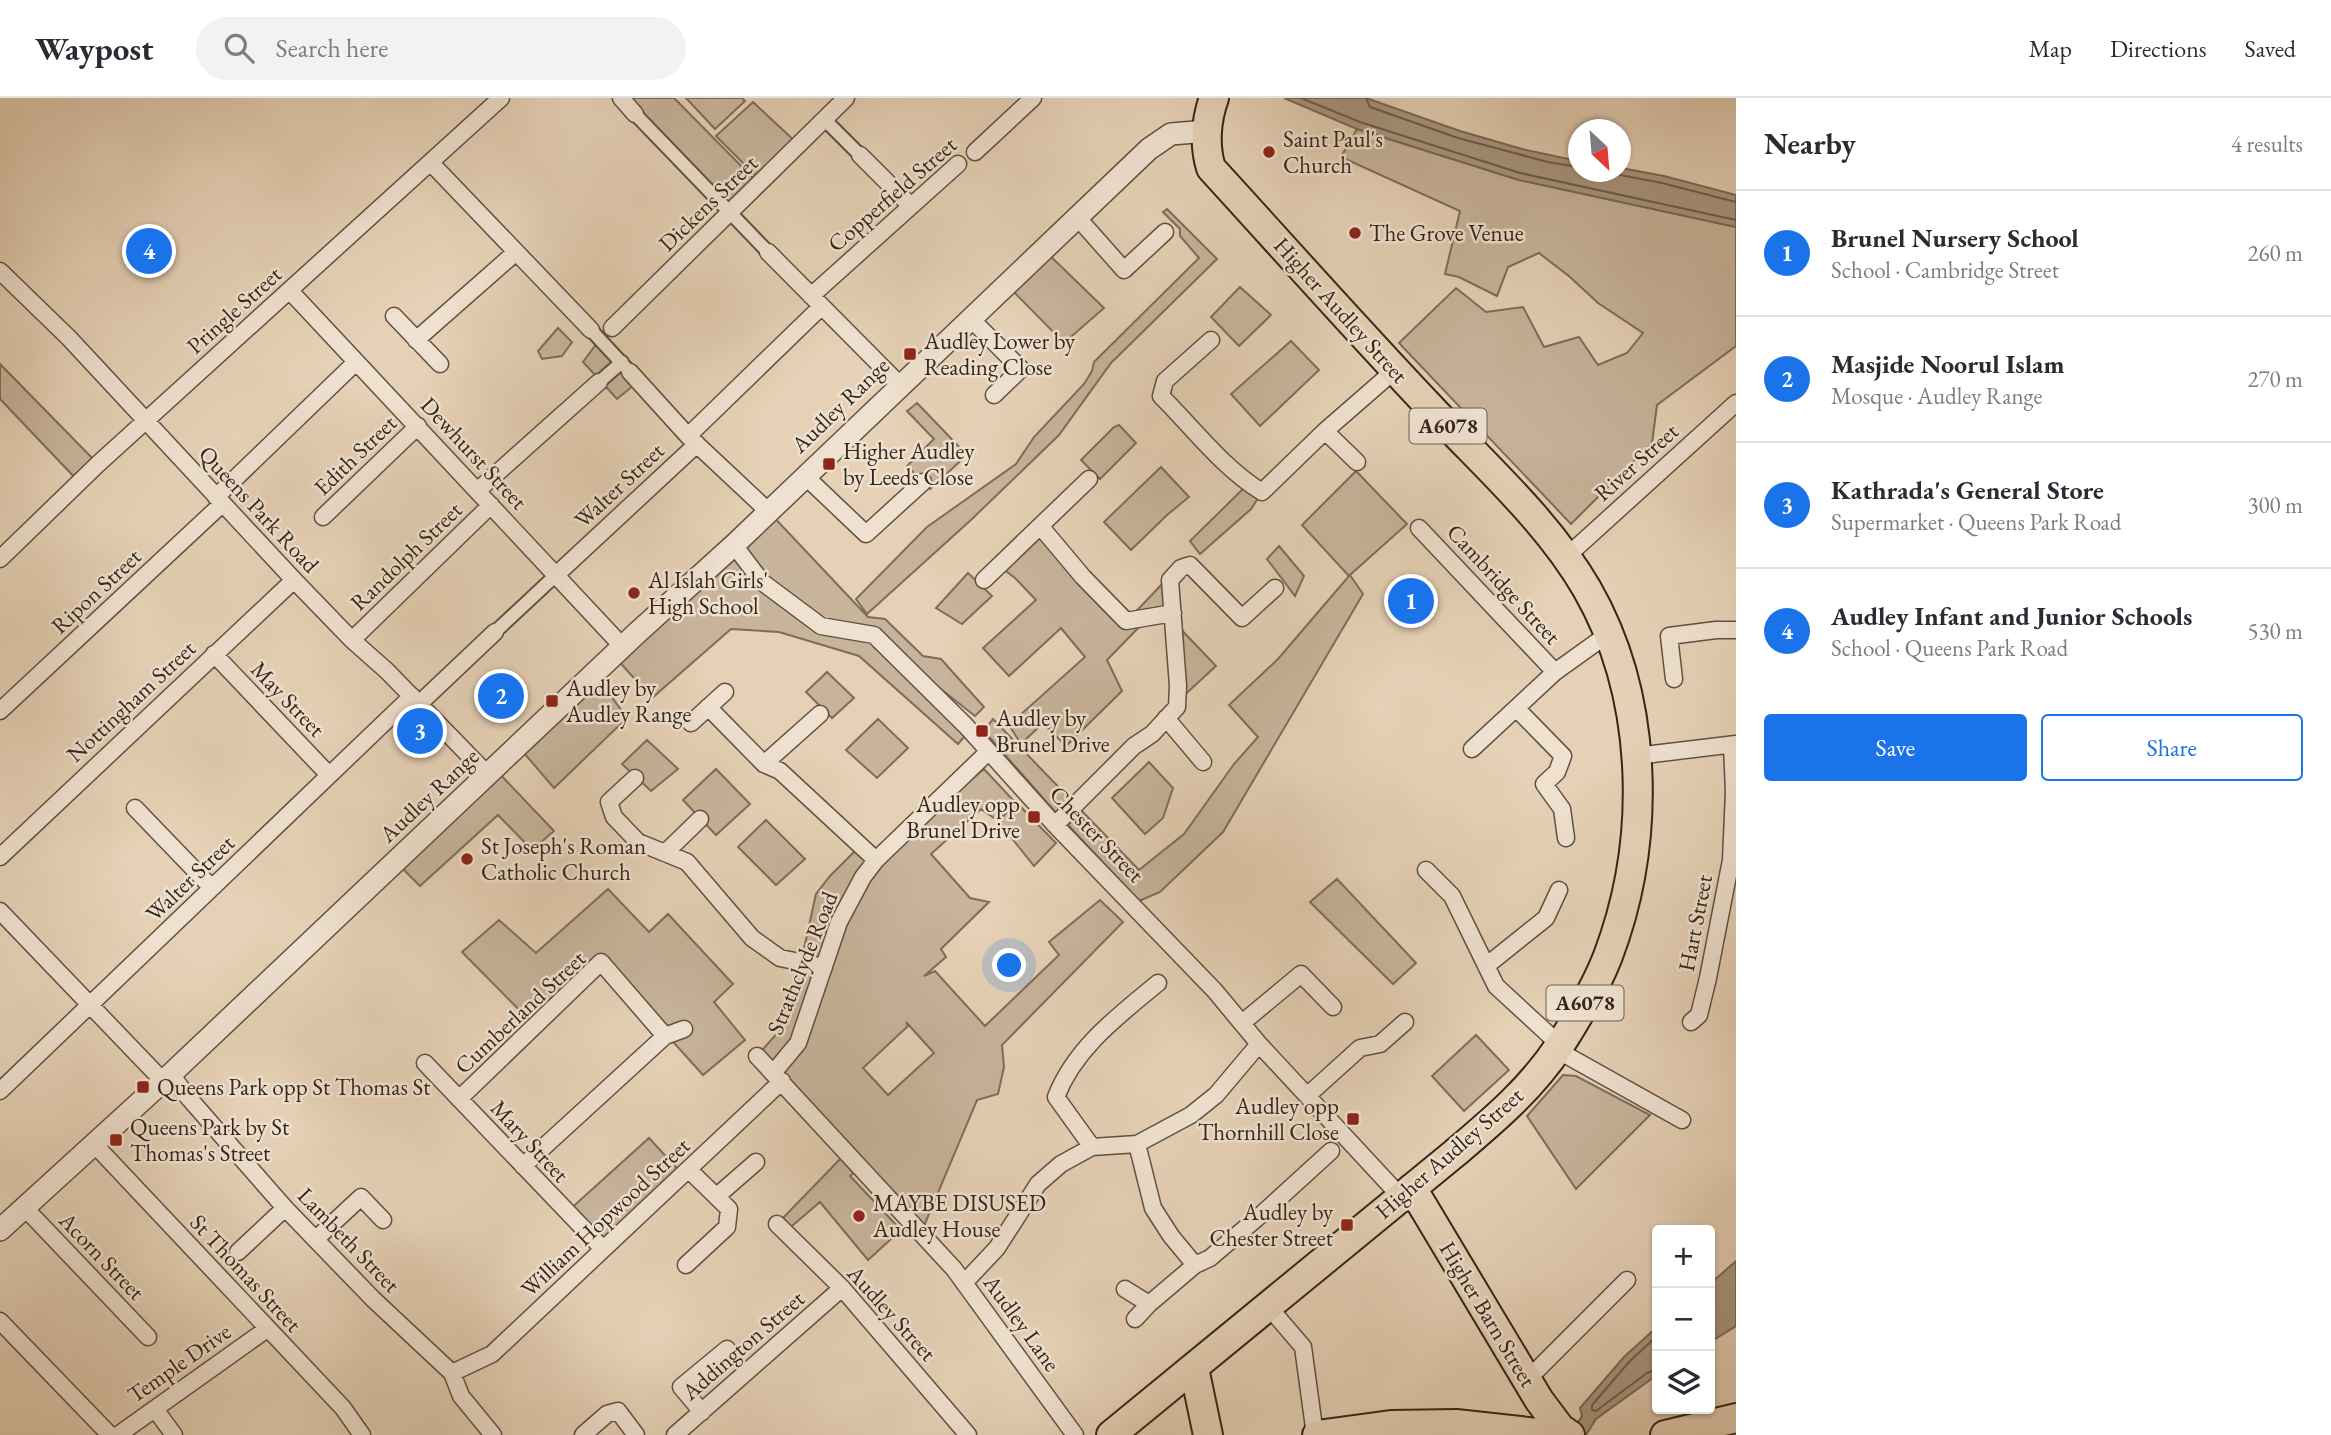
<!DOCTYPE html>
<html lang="en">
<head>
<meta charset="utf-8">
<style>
	:root { --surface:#fff; --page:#f2f2f3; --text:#2b2b33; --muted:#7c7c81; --line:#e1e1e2; --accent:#1a73e8 }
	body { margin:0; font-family:"EB Garamond",serif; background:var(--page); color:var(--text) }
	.controls { position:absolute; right:21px; bottom:21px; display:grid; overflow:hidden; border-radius:7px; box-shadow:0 2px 5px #0004 }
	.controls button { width:63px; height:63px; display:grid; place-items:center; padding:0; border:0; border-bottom:2px solid var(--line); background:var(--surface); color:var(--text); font:35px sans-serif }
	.compass { position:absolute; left:1568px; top:21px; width:63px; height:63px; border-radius:50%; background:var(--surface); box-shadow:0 2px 5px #0004; rotate:154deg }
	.you { position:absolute; left:1010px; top:868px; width:24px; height:24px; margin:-18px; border:5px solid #fff; border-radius:50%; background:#1a73e8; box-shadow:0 0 0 10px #1a73e833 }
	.badge { display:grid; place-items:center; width:46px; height:46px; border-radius:50%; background:var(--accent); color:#fff; font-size:23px; font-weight:700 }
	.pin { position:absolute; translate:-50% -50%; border:4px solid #fff; box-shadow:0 2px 7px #0006 }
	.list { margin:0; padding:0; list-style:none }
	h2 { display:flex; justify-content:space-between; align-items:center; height:91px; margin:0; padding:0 28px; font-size:30px }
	h2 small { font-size:23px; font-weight:400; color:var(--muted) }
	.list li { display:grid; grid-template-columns:46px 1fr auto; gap:21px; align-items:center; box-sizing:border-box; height:126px; padding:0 28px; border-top:2px solid var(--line) }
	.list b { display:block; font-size:26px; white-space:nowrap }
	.list p { margin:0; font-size:23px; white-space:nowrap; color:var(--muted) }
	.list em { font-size:23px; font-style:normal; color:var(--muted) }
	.actions { display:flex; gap:14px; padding:21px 28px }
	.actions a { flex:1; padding:16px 0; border:2px solid var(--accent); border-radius:7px; text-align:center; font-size:24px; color:var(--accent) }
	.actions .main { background:var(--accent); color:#fff }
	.icon { flex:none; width:38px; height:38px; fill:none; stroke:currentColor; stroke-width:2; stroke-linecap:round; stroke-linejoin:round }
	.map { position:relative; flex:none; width:1736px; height:1337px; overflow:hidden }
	header { display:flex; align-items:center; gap:42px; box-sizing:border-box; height:98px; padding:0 35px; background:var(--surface); border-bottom:2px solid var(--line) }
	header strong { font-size:33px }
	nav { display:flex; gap:38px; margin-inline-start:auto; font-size:24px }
	.search { width:490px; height:63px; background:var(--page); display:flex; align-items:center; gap:18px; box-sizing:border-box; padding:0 24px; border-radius:38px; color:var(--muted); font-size:26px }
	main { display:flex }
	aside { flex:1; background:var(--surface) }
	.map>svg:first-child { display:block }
	.green { fill:#c8b49b; stroke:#7e6d5a; stroke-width:2; fill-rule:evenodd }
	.water { fill:#a99781; stroke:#7a6a57; stroke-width:2 }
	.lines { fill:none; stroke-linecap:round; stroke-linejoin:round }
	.shore { stroke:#6e5e4d; stroke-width:2 }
	.pedestrian-casing { stroke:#605140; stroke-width:16 }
	.minor-casing { stroke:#605140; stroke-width:19 }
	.tertiary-casing { stroke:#605140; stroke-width:24 }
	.trunk-casing { stroke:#342619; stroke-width:32 }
	.pedestrian { stroke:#efe1d0; stroke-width:12 }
	.minor { stroke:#efe1d0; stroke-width:16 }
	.tertiary { stroke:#efe1d0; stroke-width:21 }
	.trunk { stroke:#e6d1b6; stroke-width:28 }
	.poi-dot { fill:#8f2418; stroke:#efe1d0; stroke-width:2.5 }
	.labels { text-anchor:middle; stroke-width:5; stroke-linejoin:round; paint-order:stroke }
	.shield { fill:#efe1d0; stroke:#6c5e50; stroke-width:2 }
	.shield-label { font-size:21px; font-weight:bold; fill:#342619 }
	.poi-label { font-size:23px; fill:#342619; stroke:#efe1d0; text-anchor:start }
	.street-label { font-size:23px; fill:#342619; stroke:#efe1d0 }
</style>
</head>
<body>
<header>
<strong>Waypost</strong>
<div class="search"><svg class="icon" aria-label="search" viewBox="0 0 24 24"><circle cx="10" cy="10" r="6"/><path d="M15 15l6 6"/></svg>Search here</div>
<nav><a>Map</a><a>Directions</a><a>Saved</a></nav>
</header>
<main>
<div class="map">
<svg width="1736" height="1337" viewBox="0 0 1736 1337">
	<rect width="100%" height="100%" fill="#e6d1b6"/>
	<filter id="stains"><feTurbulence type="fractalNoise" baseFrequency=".00286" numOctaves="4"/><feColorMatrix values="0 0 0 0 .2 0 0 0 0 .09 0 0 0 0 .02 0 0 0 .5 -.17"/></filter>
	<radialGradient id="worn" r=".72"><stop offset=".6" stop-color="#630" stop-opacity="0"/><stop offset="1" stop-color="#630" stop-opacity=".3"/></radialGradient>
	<path class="green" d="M 625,0 L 674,0 L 758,85 L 732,110 Z
		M 686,0 L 742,0 L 745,3 L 715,31 Z
		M 753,4 L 800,48 L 762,84 L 716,38 Z
		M 1357,31 L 1519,82 L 1736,129 L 1736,248 L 1657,307 L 1652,345 L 1571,426 L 1399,245 L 1456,190 L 1486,214 L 1523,209 L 1544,249 L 1579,239 L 1598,267 L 1627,255 L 1643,235 L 1598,205 L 1570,179 L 1539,155 L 1508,169 L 1497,198 L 1459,179 L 1445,176 L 1460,113 L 1341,59 Z
		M 1167,111 L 1217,161 L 1111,265 L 1059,337 L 972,421 L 867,516 L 856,501 L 927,429 L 1016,366 L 1034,339 L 1084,286 L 1092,273 L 1094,264 L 1199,160 L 1180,138 L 1180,131 L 1163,114 Z
		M 1043,151 L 1104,210 L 1064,245 L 1006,186 Z
		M 1240,189 L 1271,217 L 1239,248 L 1211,219 Z
		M 558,230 L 572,244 L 562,258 L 542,261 L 538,253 Z
		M 600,241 L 639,283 L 617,301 L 583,264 Z
		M 1291,243 L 1319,272 L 1260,328 L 1231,296 Z
		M 0,266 L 98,366 L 79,384 L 0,301 Z
		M 917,305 L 967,357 L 930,391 L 907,368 L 934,341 L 907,313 Z
		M 1119,327 L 1136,345 L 1100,381 L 1081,362 L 1114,329 Z
		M 1161,369 L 1189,399 L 1167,417 L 1131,452 L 1104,424 Z
		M 1356,373 L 1407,426 L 1350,477 L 1363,496 L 1223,734 L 1160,794 L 1139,803 L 1068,727 L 1081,712 L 1139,772 L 1184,736 L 1234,666 L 1258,639 L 1229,607 L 1278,561 L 1349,478 L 1302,427 Z
		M 1248,386 L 1262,394 L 1251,411 L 1200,456 L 1190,443 Z
		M 768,413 L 868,519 L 885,521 L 923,558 L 941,561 L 984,609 L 975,618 L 885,547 L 965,638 L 958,646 L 859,558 L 779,534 L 731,531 L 652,600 L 614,558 Z
		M 1041,429 L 1127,523 L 1163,485 L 1173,515 L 1147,521 L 1107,562 L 1122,593 L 1066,648 L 1043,625 L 1021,646 L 1009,627 L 1085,559 L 1061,530 L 1009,578 L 983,550 L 1036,502 L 1015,480 L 999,468 Z
		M 1279,448 L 1304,478 L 1295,498 L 1267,461 Z
		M 968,475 L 992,498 L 962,526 L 936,510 Z
		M 1174,524 L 1216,568 L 1178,603 Z
		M 827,574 L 854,600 L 832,620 L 806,594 Z
		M 595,576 L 627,620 L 554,690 L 518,648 Z
		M 878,621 L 908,650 L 877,680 L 846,652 Z
		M 993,621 L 1072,703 L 1057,716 L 984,633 Z
		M 647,642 L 678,671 L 651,693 L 622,666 Z
		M 1149,664 L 1173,690 L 1163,720 L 1145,736 L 1112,700 Z
		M 495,671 L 554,733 L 532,752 L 498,717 L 420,788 L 396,764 Z
		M 716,671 L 750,706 L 716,737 L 683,702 Z
		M 984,671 L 1013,702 L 1002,719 L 1017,705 L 1056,745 L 1034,768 L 998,723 L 981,711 L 931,756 L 970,800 L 989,804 L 941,851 L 946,859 L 924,878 L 935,873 L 985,928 L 1059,857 L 1049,844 L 1100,802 L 1123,824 L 1002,947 L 1004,969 L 998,996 L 977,1002 L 921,1135 L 860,1069 L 850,1078 L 901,1132 L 868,1162 L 820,1104 L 785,1134 L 777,1126 L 847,1054 L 757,958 L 788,923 L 816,796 L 830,778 L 861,747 L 876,761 ZM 906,924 L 934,955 L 888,997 L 863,970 L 908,928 Z
		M 766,722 L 805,761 L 776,787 L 738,749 Z
		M 1337,781 L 1416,865 L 1393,886 L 1310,804 Z
		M 608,791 L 649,834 L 668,816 L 733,886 L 714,904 L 745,942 L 703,977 L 601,864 L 535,928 L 462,854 L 499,822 L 536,855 Z
		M 1476,937 L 1509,972 L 1464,1013 L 1432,978 Z
		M 1563,977 L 1576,978 L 1650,1017 L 1576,1091 L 1527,1018 Z
		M 649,1040 L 683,1077 L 603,1151 L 567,1114 Z"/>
	<path class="water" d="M 1284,0 L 1366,0 L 1460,33 L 1522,51 L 1578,63 L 1578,74 L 1620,74 L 1621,70 L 1664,78 L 1736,97 L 1736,129 L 1519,82 L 1357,31 Z
		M 1736,1163 L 1736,1228 L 1710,1244 L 1710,1186 Z
		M 1657,1229 L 1657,1277 L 1596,1321 L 1586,1337 L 1570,1337 L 1582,1318 L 1580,1310 L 1624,1259 Z"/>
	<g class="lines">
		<path class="shore" d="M 1301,0 L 1360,24 L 1520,75 L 1736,122
			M 1366,0 L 1370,9 L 1458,40 L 1548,64 L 1578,69
			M 1615,74 L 1620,77 L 1662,85 L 1736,104
			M 1657,1238 L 1629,1264 L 1592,1307 L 1592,1312 L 1596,1313 L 1647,1275 L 1657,1271"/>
		<defs>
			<path id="pedestrian" d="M 635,16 L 768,154
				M 824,21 L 860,57
				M 591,232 L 630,274
				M 599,284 L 622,264
				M 495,534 L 556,477"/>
			<path id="minor" d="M 621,0 L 635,16
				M 975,54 L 1033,0
				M 860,57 L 910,107
				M 431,65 L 591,232
				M 1077,119 L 1124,172 L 1165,134
				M 768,154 L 900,287
				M 0,173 L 69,240 L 294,482 L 352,542 L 387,573 L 488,677
				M 290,193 L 623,549
				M 811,198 L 958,66
				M 394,218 L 440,266
				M 970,220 L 1021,271 L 994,297
				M 612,230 L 846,0
				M 416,242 L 516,154
				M 1211,242 L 1165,283 L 1161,298 C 1193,330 1223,370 1262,394 L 1325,333 L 1395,272
				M 630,274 L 688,338 L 768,413
				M 1325,333 L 1357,364
				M 688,338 L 822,208
				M 805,378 L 866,436 L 923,384
				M 477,393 L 599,284
				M 216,399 L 356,264
				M 323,419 L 418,328
				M 1041,429 L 1083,479 L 1126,523 L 1173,515
				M 1419,430 L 1555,574
				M 734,447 L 762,484 L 821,528 L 874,537 L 966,628 L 1055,727 L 1215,893 L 1259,946 L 1401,1099
				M 1566,459 L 1736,305
				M 0,461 L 98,366 L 501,0
				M 556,477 L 697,346
				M 984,482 L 1089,381
				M 352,542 L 491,407
				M 214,556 L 329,677
				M 1674,581 L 1669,538 L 1716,532 L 1735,532
				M 419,606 L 495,534
				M 708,609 L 764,666 L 780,673 L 876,762
				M 1517,611 L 1563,658 L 1557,674 L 1544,686 L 1562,711 L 1566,740
				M 0,613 L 222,406
				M 1166,620 L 1203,664
				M 691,625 L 725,594
				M 1472,651 L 1555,574 L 1608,536
				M 1636,658 L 1736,646
				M 764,666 L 820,616
				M 635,680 L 609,704 L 614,719 L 638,744 L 687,764 L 752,840 L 780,860 L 824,869
				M 135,710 L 212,790
				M 1055,727 L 1134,648 L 1152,636 L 1177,609 L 1178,588 L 1170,482 L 1181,470 L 1190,467 L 1242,520 L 1275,490
				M 665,755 L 700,721
				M 0,759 L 294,482
				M 1426,772 L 1452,798 L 1496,888 L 1560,947
				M 0,813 L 163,983
				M 1486,868 L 1546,820 L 1559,792
				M 1691,924 L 1699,917 L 1708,880 L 1731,762 L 1734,694 L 1732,647
				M 1242,925 L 1301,876 L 1333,909
				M 1557,952 L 1682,1022
				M 757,958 L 954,1171 L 1075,1337
				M 425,965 L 603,1151
				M 774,974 L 798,945 L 839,824 L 863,779 L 876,762 L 988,654
				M 171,976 L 187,998 L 285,1110 L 373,1201 L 452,1275 L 461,1298 L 493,1337
				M 0,993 L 412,598
				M 1308,997 L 1360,950 L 1380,946 L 1405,924
				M 459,1001 L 601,864 L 665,938
				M 94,1046 L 343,1310 L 362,1337
				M 1137,1046 L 1153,1110 L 1171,1138 L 1195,1167
				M 1092,1049 L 1056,999 C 1075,950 1118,918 1158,885
				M 523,1068 L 665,938 L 684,931
				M 717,1098 L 756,1064
				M 24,1109 L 148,1239
				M 777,1126 L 842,1190 L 968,1337
				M 317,1140 L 361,1099 L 383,1122
				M 238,1154 L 285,1110
				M 686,1167 L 727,1129 L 729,1111 L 689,1072
				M 964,1185 L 997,1150 L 1038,1086 L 1061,1066 L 1092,1049 L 1137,1046 L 1191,1017 L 1216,997 L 1259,946
				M 1125,1191 L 1149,1206
				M 1267,1207 L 1303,1249 L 1315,1337
				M 1135,1221 L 1149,1206 L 1195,1167 L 1210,1160 L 1263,1115 L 1331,1053
				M 0,1223 L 110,1337
				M 452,1275 L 492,1256 L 782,983
				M 1527,1282 L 1627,1182
				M 155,1311 L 174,1337
				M 702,1314 L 681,1289 L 727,1251
				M 118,1337 L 267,1231
				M 583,1337 L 607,1316 L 618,1313 L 636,1337
				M 675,1337 L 842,1190"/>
			<path id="tertiary" d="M 0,1132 L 171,976 L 637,535 L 734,447 L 1149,51 L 1171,36 L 1207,33"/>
			<path id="trunk" d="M 1412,1090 L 1539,1302 L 1560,1330 L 1570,1337
				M 1194,1270 L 1208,1337
				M 1111,1337 L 1455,1055 C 1494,1022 1532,990 1560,947 C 1578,919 1596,889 1608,858 C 1652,742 1649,599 1587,491 C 1547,422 1484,367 1430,309 C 1356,231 1284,150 1211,70 C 1204,48 1206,22 1214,0
				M 1317,1337 L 1391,1327 L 1456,1326 L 1556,1337
				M 1665,1337 L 1736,1320"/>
		</defs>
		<use href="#pedestrian" class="pedestrian-casing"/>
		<use href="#minor" class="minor-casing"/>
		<use href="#tertiary" class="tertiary-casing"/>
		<use href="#trunk" class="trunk-casing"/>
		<use href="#pedestrian" class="pedestrian"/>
		<use href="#minor" class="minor"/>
		<use href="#tertiary" class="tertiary"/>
		<use href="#trunk" class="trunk"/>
	</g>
	<g class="poi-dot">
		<circle cx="1269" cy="54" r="7"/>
		<circle cx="1355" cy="135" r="7"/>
		<rect x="903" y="249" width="14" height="14" rx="3.5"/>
		<rect x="822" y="359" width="14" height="14" rx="3.5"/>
		<circle cx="634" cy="495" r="7"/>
		<rect x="545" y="596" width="14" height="14" rx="3.5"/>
		<rect x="975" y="626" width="14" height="14" rx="3.5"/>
		<rect x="1027" y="712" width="14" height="14" rx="3.5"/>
		<circle cx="467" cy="761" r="7"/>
		<rect x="136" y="982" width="14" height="14" rx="3.5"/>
		<rect x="1346" y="1014" width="14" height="14" rx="3.5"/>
		<rect x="109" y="1035" width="14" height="14" rx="3.5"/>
		<circle cx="859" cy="1118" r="7"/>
		<rect x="1340" y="1120" width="14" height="14" rx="3.5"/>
	</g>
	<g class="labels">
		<g class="shield">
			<rect x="1409.5" y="310.5" width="77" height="35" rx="5"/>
			<rect x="1546.5" y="887.5" width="77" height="35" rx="5"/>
		</g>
		<g class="shield-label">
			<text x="1448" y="335">A6078</text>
			<text x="1585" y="912">A6078</text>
		</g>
		<g class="poi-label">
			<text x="1283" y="49">Saint Paul's<tspan x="1283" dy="26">Church</tspan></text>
			<text x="1369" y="143">The Grove Venue</text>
			<text x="924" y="251">Audley Lower by<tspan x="924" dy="26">Reading Close</tspan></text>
			<text x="843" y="361">Higher Audley<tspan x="843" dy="26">by Leeds Close</tspan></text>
			<text x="648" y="490">Al Islah Girls'<tspan x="648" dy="26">High School</tspan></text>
			<text x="566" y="598">Audley by<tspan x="566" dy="26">Audley Range</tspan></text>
			<text x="996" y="628">Audley by<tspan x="996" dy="26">Brunel Drive</tspan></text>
			<text x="1020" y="714" text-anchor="end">Audley opp<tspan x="1020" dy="26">Brunel Drive</tspan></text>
			<text x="481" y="756">St Joseph's Roman<tspan x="481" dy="26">Catholic Church</tspan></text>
			<text x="157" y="997">Queens Park opp St Thomas St</text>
			<text x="1339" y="1016" text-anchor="end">Audley opp<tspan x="1339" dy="26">Thornhill Close</tspan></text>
			<text x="130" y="1037">Queens Park by St<tspan x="130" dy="26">Thomas's Street</tspan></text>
			<text x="873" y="1113">MAYBE DISUSED<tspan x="873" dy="26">Audley House</tspan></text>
			<text x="1333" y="1122" text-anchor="end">Audley by<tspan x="1333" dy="26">Chester Street</tspan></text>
		</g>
		<g class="street-label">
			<text transform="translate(892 96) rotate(-41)" y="8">Copperfield Street</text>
			<text transform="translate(708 105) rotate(-44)" y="8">Dickens Street</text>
			<text transform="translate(234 212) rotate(-42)" y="8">Pringle Street</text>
			<text transform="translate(1341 212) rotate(48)" y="8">Higher Audley Street</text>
			<text transform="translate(840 307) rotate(-44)" y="8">Audley Range</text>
			<text transform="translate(474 355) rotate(47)" y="8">Dewhurst Street</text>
			<text transform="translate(355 357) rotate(-44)" y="8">Edith Street</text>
			<text transform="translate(1636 364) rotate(-42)" y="8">River Street</text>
			<text transform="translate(619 387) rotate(-43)" y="8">Walter Street</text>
			<text transform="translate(259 411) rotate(47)" y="8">Queens Park Road</text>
			<text transform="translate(406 458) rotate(-44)" y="8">Randolph Street</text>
			<text transform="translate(1504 486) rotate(47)" y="8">Cambridge Street</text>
			<text transform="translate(96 493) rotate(-43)" y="8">Ripon Street</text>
			<text transform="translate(288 601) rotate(46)" y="8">May Street</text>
			<text transform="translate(131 603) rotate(-43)" y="8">Nottingham Street</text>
			<text transform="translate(429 697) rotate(-43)" y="8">Audley Range</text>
			<text transform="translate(1097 736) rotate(46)" y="8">Chester Street</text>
			<text transform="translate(190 780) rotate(-44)" y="8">Walter Street</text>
			<text transform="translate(1695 825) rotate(-79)" y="8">Hart Street</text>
			<text transform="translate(802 865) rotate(-68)" y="8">Strathclyde Road</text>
			<text transform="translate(520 914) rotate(-43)" y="8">Cumberland Street</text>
			<text transform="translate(530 1043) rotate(47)" y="8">Mary Street</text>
			<text transform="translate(1449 1055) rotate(-41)" y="8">Higher Audley Street</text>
			<text transform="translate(605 1119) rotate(-43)" y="8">William Hopwood Street</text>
			<text transform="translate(349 1142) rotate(46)" y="8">Lambeth Street</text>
			<text transform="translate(102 1158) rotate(46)" y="8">Acorn Street</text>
			<text transform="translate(246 1175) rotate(47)" y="8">St Thomas Street</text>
			<text transform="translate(892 1215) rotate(48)" y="8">Audley Street</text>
			<text transform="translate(1488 1216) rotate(59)" y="8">Higher Barn Street</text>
			<text transform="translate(1022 1225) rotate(54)" y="8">Audley Lane</text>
			<text transform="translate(743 1247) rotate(-41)" y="8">Addington Street</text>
			<text transform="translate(179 1265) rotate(-35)" y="8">Temple Drive</text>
		</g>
	</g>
	<rect width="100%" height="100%" filter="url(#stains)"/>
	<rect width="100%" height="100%" fill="url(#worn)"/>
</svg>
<div class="controls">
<button>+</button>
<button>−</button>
<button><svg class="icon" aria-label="layers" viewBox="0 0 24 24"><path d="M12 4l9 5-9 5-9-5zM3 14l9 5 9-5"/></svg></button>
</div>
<svg class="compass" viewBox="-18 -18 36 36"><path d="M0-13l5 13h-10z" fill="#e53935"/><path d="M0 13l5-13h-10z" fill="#7c7c81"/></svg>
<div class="you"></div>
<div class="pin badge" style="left:1411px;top:503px">1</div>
<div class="pin badge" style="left:501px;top:598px">2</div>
<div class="pin badge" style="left:420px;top:633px">3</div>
<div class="pin badge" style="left:149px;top:153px">4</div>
</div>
<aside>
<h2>Nearby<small>4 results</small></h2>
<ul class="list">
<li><span class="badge">1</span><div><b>Brunel Nursery School</b><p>School · Cambridge Street</p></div><em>260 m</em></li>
<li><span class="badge">2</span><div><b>Masjide Noorul Islam</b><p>Mosque · Audley Range</p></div><em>270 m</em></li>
<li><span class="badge">3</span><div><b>Kathrada's General Store</b><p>Supermarket · Queens Park Road</p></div><em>300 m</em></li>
<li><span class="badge">4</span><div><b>Audley Infant and Junior Schools</b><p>School · Queens Park Road</p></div><em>530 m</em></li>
</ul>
<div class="actions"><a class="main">Save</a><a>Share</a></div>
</aside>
</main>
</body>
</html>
